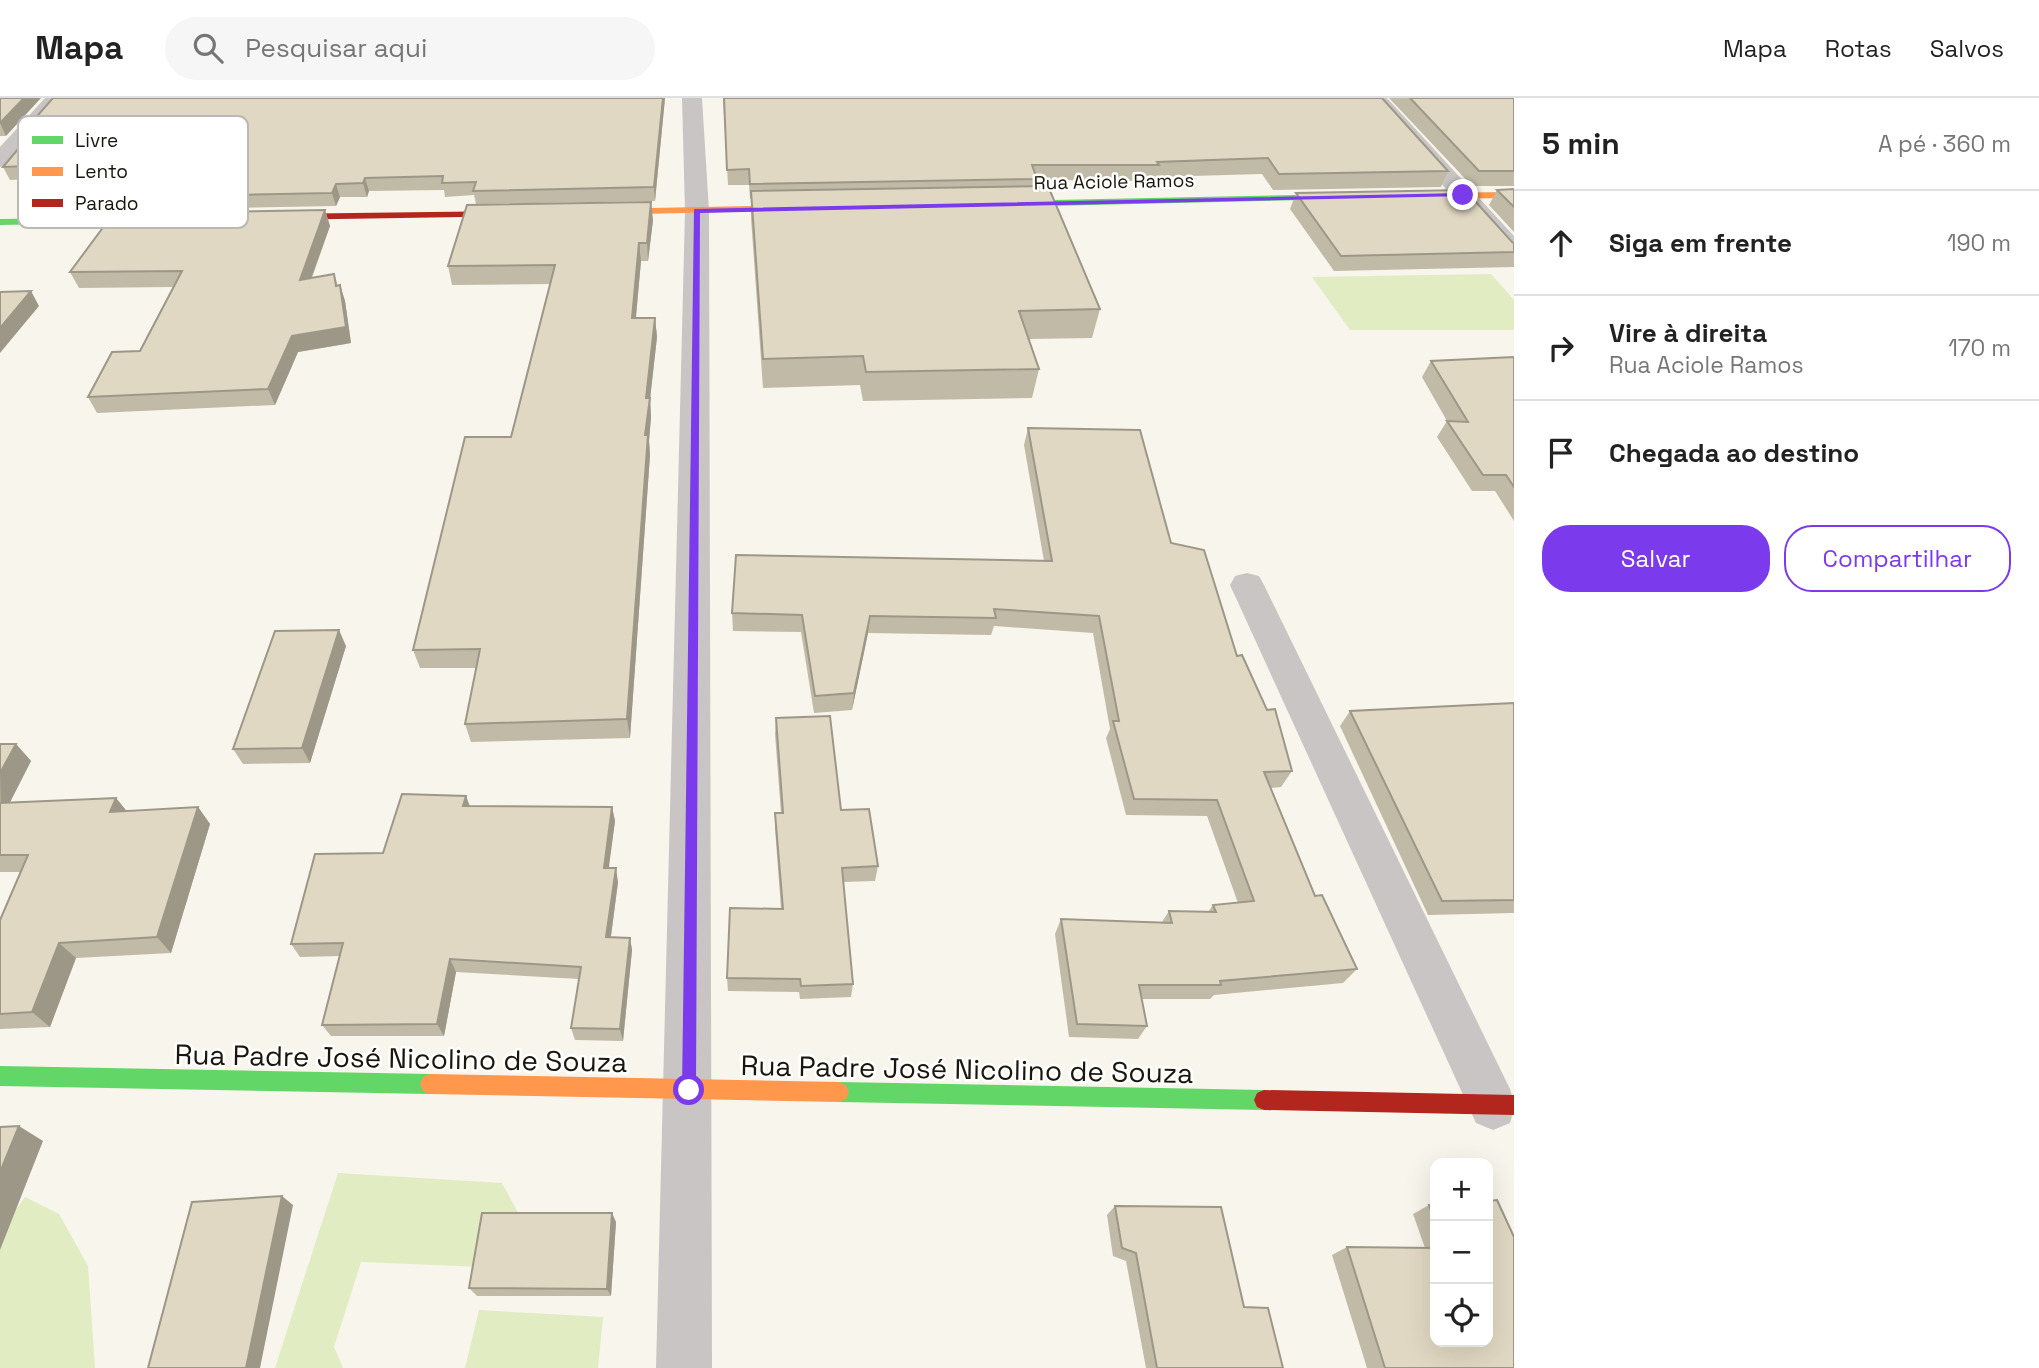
<!DOCTYPE html>
<html lang="pt">
<head>
<meta charset="utf-8">
<style>
	:root { --surface:#fff; --page:#f6f6f6; --text:#222; --muted:#767676; --line:#e0e0e0; --accent:#7c3aed }
	body { margin:0; font-family:"Space Grotesk",sans-serif; background:var(--page); color:var(--text) }
	.controls { position:absolute; right:21px; bottom:21px; display:grid; overflow:hidden; border-radius:14px; box-shadow:0 7px 28px #0002 }
	.controls button { width:63px; height:63px; display:grid; place-items:center; padding:0; border:0; border-bottom:2px solid var(--line); background:var(--surface); color:var(--text); font:35px sans-serif }
	.stop { position:absolute; width:21px; height:21px; margin:-16px; border:5px solid #7c3aed; border-radius:50%; background:#fff }
	.stop.end { background:#7c3aed; border-color:#fff; box-shadow:0 2px 7px #0008 }
	.list { margin:0; padding:0; list-style:none }
	h2 { display:flex; justify-content:space-between; align-items:center; height:91px; margin:0; padding:0 28px; font-size:30px }
	h2 small { font-size:23px; font-weight:400; color:var(--muted) }
	.list li { display:grid; grid-template-columns:46px 1fr auto; gap:21px; align-items:center; box-sizing:border-box; height:105px; padding:0 28px; border-top:2px solid var(--line) }
	.list b { display:block; font-size:26px; white-space:nowrap }
	.list p { margin:0; font-size:23px; white-space:nowrap; color:var(--muted) }
	.list em { font-size:23px; font-style:normal; color:var(--muted) }
	.actions { display:flex; gap:14px; padding:21px 28px }
	.actions a { flex:1; padding:16px 0; border:2px solid var(--accent); border-radius:28px; text-align:center; font-size:24px; color:var(--accent) }
	.actions .main { background:var(--accent); color:#fff }
	.icon { flex:none; width:38px; height:38px; fill:none; stroke:currentColor; stroke-width:2; stroke-linecap:round; stroke-linejoin:round }
	.map { position:relative; flex:none; width:1514px; height:1270px; overflow:hidden }
	header { display:flex; align-items:center; gap:42px; box-sizing:border-box; height:98px; padding:0 35px; background:var(--surface); border-bottom:2px solid var(--line) }
	header strong { font-size:33px }
	nav { display:flex; gap:38px; margin-inline-start:auto; font-size:24px }
	.search { width:490px; height:63px; background:var(--page); display:flex; align-items:center; gap:18px; box-sizing:border-box; padding:0 24px; border-radius:38px; color:var(--muted); font-size:26px }
	main { display:flex }
	aside { flex:1; background:var(--surface) }
	.map>svg:first-child { display:block }
	.green { fill:#e1ecc3 }
	.lines { fill:none; stroke-linecap:round; stroke-linejoin:round }
	.street { fill:#c9c5c4; fill-rule:evenodd }
	.fast { fill:#63d668; fill-rule:evenodd }
	.slow { fill:#ff974d; fill-rule:evenodd }
	.jam { fill:#b3261e; fill-rule:evenodd }
	.wall { fill:#c1baa7 }
	.shaded-wall { fill:#9d9788 }
	.building { fill:#e0d8c2; stroke:#9d9788; stroke-width:2 }
	.route { fill:#7c3aed }
	.labels { text-anchor:middle; stroke-width:5; stroke-linejoin:round; paint-order:stroke }
	.far-street-label { font-size:19px; fill:#1a160c; stroke:#fff }
	.near-street-label { font-size:28px; fill:#1a160c; stroke:#fff }
	.key { fill:#fff; stroke:#bab9b6; stroke-width:2 }
	.key-label { font-size:19px; fill:#1a160c }
</style>
</head>
<body>
<header>
<strong>Mapa</strong>
<div class="search"><svg class="icon" aria-label="search" viewBox="0 0 24 24"><circle cx="10" cy="10" r="6"/><path d="M15 15l6 6"/></svg>Pesquisar aqui</div>
<nav><a>Mapa</a><a>Rotas</a><a>Salvos</a></nav>
</header>
<main>
<div class="map">
<svg width="1514" height="1270" viewBox="0 0 1514 1270">
	<rect width="100%" height="100%" fill="#f8f5ec"/>
	<path class="green" d="M 1491,176 L 1514,202 L 1514,232 L 1350,232 L 1312,179 Z
		M 338,1075 L 502,1085 L 523,1124 L 482,1169 L 361,1164 L 334,1249 L 343,1270 L 275,1270 Z
		M 25,1099 L 59,1116 L 88,1168 L 95,1270 L 0,1270 L 0,1134 Z
		M 479,1212 L 603,1219 L 598,1270 L 465,1270 Z"/>
	<g class="lines">
		<path class="street" d="M 45,0 L 66,0 L 8,67 L 0,69 L 0,49 Z
			M 682,0 L 702,0 L 709,113 L 712,1270 L 656,1270 L 685,113 Z
			M 1366,0 L 1387,0 L 1514,138 L 1514,161 L 1505,158 Z
			M 1247,475 L 1259,478 L 1264,487 L 1510,991 C 1514,1003 1514,1013 1510,1025 L 1493,1032 L 1476,1025 L 1230,487 L 1235,478 Z"/>
		<path class="fast" d="M 1345,96 L 1348,97 L 1348,101 L 1003,109 L 998,106 L 1003,103 Z
			M 163,119 L 163,123 L 159,124 L 0,127 L 0,121 Z
			M 0,968 L 430,976 L 437,979 L 440,986 L 437,993 L 430,996 L 0,988 Z
			M 839,984 L 1264,992 L 1271,995 L 1274,1002 L 1271,1009 L 1264,1012 L 839,1004 L 832,1001 L 829,994 L 832,987 Z"/>
		<path class="slow" d="M 1514,94 L 1514,100 L 1416,101 L 1411,98 L 1416,95 Z
			M 803,107 L 806,108 L 806,112 L 601,117 L 596,114 L 601,111 Z
			M 430,976 L 839,984 L 846,987 L 849,994 L 846,1001 L 839,1004 L 430,996 L 423,993 L 420,986 L 423,979 Z"/>
		<path class="jam" d="M 516,113 L 521,116 L 519,118 L 275,122 L 270,119 L 275,116 Z
			M 1264,992 L 1514,997 L 1514,1017 L 1264,1012 L 1257,1009 L 1254,1002 L 1257,995 Z"/>
	</g>
	<path class="wall" d="M 0,0 L 6,38 L 0,38 Z
		M 665,0 L 655,103 L 476,106 L 474,97 L 445,99 L 444,92 L 369,93 L 367,99 L 340,99 L 336,108 L 134,112 L 128,99 L 144,76 L 10,82 L 3,69 L 33,33 L 30,26 Z
		M 723,0 L 1448,73 L 1441,89 L 1273,92 L 1262,76 L 1156,79 L 1155,83 L 1037,82 L 1036,88 L 1100,211 L 1092,240 L 1029,241 L 1039,271 L 1032,300 L 863,303 L 860,287 L 763,290 L 751,120 L 751,101 L 750,101 L 749,87 L 728,87 Z
		M 1389,0 L 1514,0 L 1514,88 L 1472,88 Z
		M 1514,91 L 1514,134 L 1489,107 L 1497,92 Z
		M 1296,95 L 1512,144 L 1514,145 L 1514,169 L 1334,173 L 1290,111 Z
		M 325,112 L 330,128 L 312,180 L 334,176 L 338,188 L 340,187 L 345,203 L 351,245 L 298,254 L 275,307 L 97,315 L 88,299 L 140,253 L 173,189 L 79,190 L 70,174 Z
		M 653,122 L 648,163 L 641,163 L 636,220 L 655,220 L 657,239 L 650,301 L 651,319 L 649,343 L 650,357 L 630,640 L 471,644 L 465,626 L 476,570 L 420,570 L 413,552 L 511,339 L 550,186 L 452,187 L 448,168 Z
		M 1514,259 L 1514,423 L 1495,393 L 1472,393 L 1437,339 L 1447,323 L 1422,279 L 1431,263 Z
		M 1028,330 L 1171,445 L 1237,558 L 1292,673 L 1281,689 L 1271,690 L 1315,798 L 1357,871 L 1343,885 L 1214,897 L 1210,901 L 1142,901 L 1147,928 L 1138,941 L 1069,939 L 1055,836 L 1061,821 L 1162,824 L 1169,813 L 1208,814 L 1213,807 L 1238,805 L 1207,718 L 1126,717 L 1106,640 L 1110,631 L 1093,535 L 994,528 L 991,537 L 868,535 L 852,612 L 814,615 L 801,534 L 733,533 L 732,515 L 1044,463 L 1024,347 Z
		M 346,548 L 310,665 L 243,666 L 233,651 Z
		M 1514,606 L 1514,815 L 1428,817 L 1340,628 L 1350,613 Z
		M 776,620 L 841,712 L 878,768 L 875,783 L 843,784 L 853,886 L 851,899 L 800,901 L 799,894 L 728,893 L 727,880 L 781,811 L 775,730 L 775,715 L 781,715 L 775,636 Z
		M 0,646 L 16,646 L 31,663 L 10,704 L 116,700 L 126,713 L 198,709 L 210,726 L 171,855 L 76,860 L 50,929 L 0,931 L 0,822 L 21,774 L 0,774 Z
		M 466,698 L 470,708 L 612,709 L 615,723 L 608,770 L 618,784 L 611,839 L 630,840 L 632,852 L 623,943 L 575,942 L 571,930 L 579,881 L 456,874 L 444,938 L 331,938 L 322,927 L 340,858 L 300,859 L 291,846 L 383,755 Z
		M 1429,1107 L 1435,1107 L 1435,1244 L 1514,1270 L 1367,1270 L 1332,1157 L 1347,1149 L 1425,1150 L 1413,1116 Z
		M 1115,1108 L 1244,1209 L 1283,1270 L 1146,1270 L 1126,1163 L 1113,1158 L 1107,1117 Z
		M 616,1124 L 611,1198 L 477,1198 L 469,1190 Z"/>
	<path class="shaded-wall" d="M 24,0 L 41,0 L 6,38 L 0,25 Z
		M 663,0 L 665,0 L 655,103 L 654,89 Z
		M 365,80 L 369,93 L 367,99 L 363,85 Z
		M 336,86 L 340,99 L 336,108 L 332,95 Z
		M 651,104 L 653,122 L 648,163 L 647,145 Z
		M 325,112 L 330,128 L 305,197 L 300,182 Z
		M 639,145 L 641,163 L 634,239 L 632,220 Z
		M 340,187 L 345,203 L 351,245 L 298,254 L 275,307 L 268,291 L 292,238 Z
		M 31,193 L 39,208 L 0,255 L 0,230 Z
		M 655,220 L 657,239 L 650,301 L 651,319 L 649,343 L 650,357 L 630,640 L 627,621 L 645,337 L 646,300 Z
		M 870,518 L 868,535 L 852,612 L 854,595 Z
		M 339,532 L 346,548 L 310,665 L 302,650 Z
		M 16,646 L 31,663 L 1,722 L 0,675 Z
		M 466,698 L 471,713 L 463,708 Z
		M 116,700 L 130,717 L 110,714 Z
		M 198,709 L 210,726 L 171,855 L 157,839 Z
		M 612,709 L 615,723 L 607,784 L 604,770 Z
		M 616,770 L 618,784 L 609,852 L 606,839 Z
		M 630,840 L 632,852 L 623,943 L 620,931 Z
		M 59,845 L 76,860 L 50,929 L 32,914 Z
		M 450,861 L 456,874 L 444,938 L 437,926 Z
		M 19,1028 L 43,1043 L 0,1152 L 0,1074 Z
		M 282,1098 L 293,1107 L 260,1270 L 246,1270 Z
		M 612,1115 L 616,1124 L 611,1198 L 607,1191 Z"/>
	<path class="building" d="M 0,0 L 24,0 L 0,25 Z
		M 53,0 L 663,0 L 654,89 L 473,93 L 476,84 L 442,85 L 443,78 L 365,80 L 363,85 L 336,86 L 332,95 L 128,99 L 155,63 L 3,69 L 39,26 L 30,26 Z
		M 724,0 L 1382,0 L 1448,73 L 1279,76 L 1268,60 L 1157,64 L 1159,67 L 1032,67 L 1037,81 L 750,86 L 749,71 L 727,72 Z
		M 1410,0 L 1514,0 L 1514,73 L 1479,73 Z
		M 1048,88 L 1100,211 L 1019,213 L 1039,271 L 866,274 L 863,258 L 763,261 L 751,93 Z
		M 1514,91 L 1514,109 L 1497,92 Z
		M 1465,92 L 1512,144 L 1514,145 L 1514,154 L 1341,158 L 1296,95 Z
		M 651,104 L 647,145 L 639,145 L 632,220 L 655,220 L 646,300 L 650,300 L 645,337 L 648,337 L 627,621 L 465,626 L 480,551 L 413,552 L 465,339 L 511,339 L 555,167 L 448,168 L 467,107 Z
		M 325,112 L 300,182 L 334,176 L 336,188 L 340,187 L 346,229 L 292,238 L 268,291 L 88,299 L 112,254 L 140,253 L 182,173 L 70,174 L 113,116 Z
		M 31,193 L 0,230 L 0,194 Z
		M 1514,259 L 1514,389 L 1506,377 L 1483,377 L 1447,323 L 1468,324 L 1431,263 Z
		M 1028,330 L 1140,332 L 1171,445 L 1204,452 L 1237,558 L 1242,557 L 1267,612 L 1275,611 L 1292,673 L 1264,674 L 1315,798 L 1322,797 L 1357,871 L 1220,883 L 1221,887 L 1139,887 L 1147,928 L 1077,926 L 1061,821 L 1172,825 L 1169,813 L 1216,814 L 1213,807 L 1254,803 L 1217,702 L 1134,701 L 1113,623 L 1119,623 L 1099,518 L 994,511 L 996,520 L 870,518 L 854,595 L 815,598 L 802,517 L 732,515 L 736,457 L 1052,463 Z
		M 339,532 L 302,650 L 233,651 L 275,533 Z
		M 1514,605 L 1514,802 L 1442,803 L 1350,613 Z
		M 830,618 L 841,712 L 869,711 L 878,768 L 842,770 L 853,886 L 801,888 L 800,881 L 727,880 L 730,810 L 783,811 L 775,715 L 783,715 L 776,620 Z
		M 0,646 L 16,646 L 0,675 Z
		M 402,696 L 466,698 L 463,708 L 612,709 L 604,770 L 616,770 L 606,839 L 630,840 L 620,931 L 571,930 L 581,869 L 450,861 L 437,926 L 322,927 L 343,845 L 291,846 L 315,756 L 383,755 Z
		M 116,700 L 110,714 L 198,709 L 157,839 L 59,845 L 32,914 L 0,916 L 0,822 L 28,757 L 0,757 L 0,705 Z
		M 19,1028 L 0,1074 L 0,1029 Z
		M 282,1098 L 246,1270 L 148,1270 L 192,1104 Z
		M 1497,1102 L 1514,1139 L 1514,1270 L 1385,1270 L 1347,1149 L 1435,1150 L 1435,1244 L 1488,1244 L 1488,1103 Z
		M 1429,1107 L 1435,1107 L 1435,1123 Z
		M 1115,1108 L 1221,1109 L 1244,1209 L 1268,1210 L 1283,1270 L 1157,1270 L 1136,1155 L 1122,1150 Z
		M 482,1115 L 612,1115 L 607,1191 L 469,1190 Z"/>
	<path class="route" d="M 1463,95 L 1466,98 L 700,115 L 696,992 L 689,999 L 684,997 L 682,992 L 694,111 Z"/>
	<g class="labels">
		<g class="far-street-label">
			<text transform="translate(1114 83) rotate(-1)" y="7">Rua Aciole Ramos</text>
		</g>
		<g class="near-street-label">
			<text transform="translate(401 960) rotate(1)" y="10">Rua Padre José Nicolino de Souza</text>
			<text transform="translate(967 971) rotate(1)" y="10">Rua Padre José Nicolino de Souza</text>
		</g>
	</g>
	<rect x="18" y="18" width="230" height="112" rx="10" class="key"/>
	<rect x="32" y="38" width="31" height="8" fill="#63d668"/>
	<rect x="32" y="69" width="31" height="9" fill="#ff974d"/>
	<rect x="32" y="101" width="31" height="8" fill="#b3261e"/>
	<g class="key-label">
		<text x="75" y="49">Livre</text>
		<text x="75" y="80">Lento</text>
		<text x="75" y="112">Parado</text>
	</g>
</svg>
<div class="controls">
<button>+</button>
<button>−</button>
<button><svg class="icon" aria-label="locate" viewBox="0 0 24 24"><circle cx="12" cy="12" r="6"/><path d="M12 2v4M12 18v4M2 12h4M18 12h4"/></svg></button>
</div>
<div class="stop" style="left:689px;top:992px"></div>
<div class="stop end" style="left:1463px;top:97px"></div>
</div>
<aside>
<h2>5 min<small>A pé · 360 m</small></h2>
<ul class="list">
<li><svg class="icon" aria-label="ahead" viewBox="0 0 24 24"><path d="M12 20V5M6 11l6-6 6 6"/></svg><div><b>Siga em frente</b></div><em>190 m</em></li>
<li><svg class="icon" aria-label="right" viewBox="0 0 24 24"><path d="M7 20v-9h11M14 6l5 5-5 5"/></svg><div><b>Vire à direita</b><p>Rua Aciole Ramos</p></div><em>170 m</em></li>
<li><svg class="icon" aria-label="arrive" viewBox="0 0 24 24"><path d="M6 21V4h12l-3 4 3 4H6"/></svg><div><b>Chegada ao destino</b></div></li>
</ul>
<div class="actions"><a class="main">Salvar</a><a>Compartilhar</a></div>
</aside>
</main>
</body>
</html>
